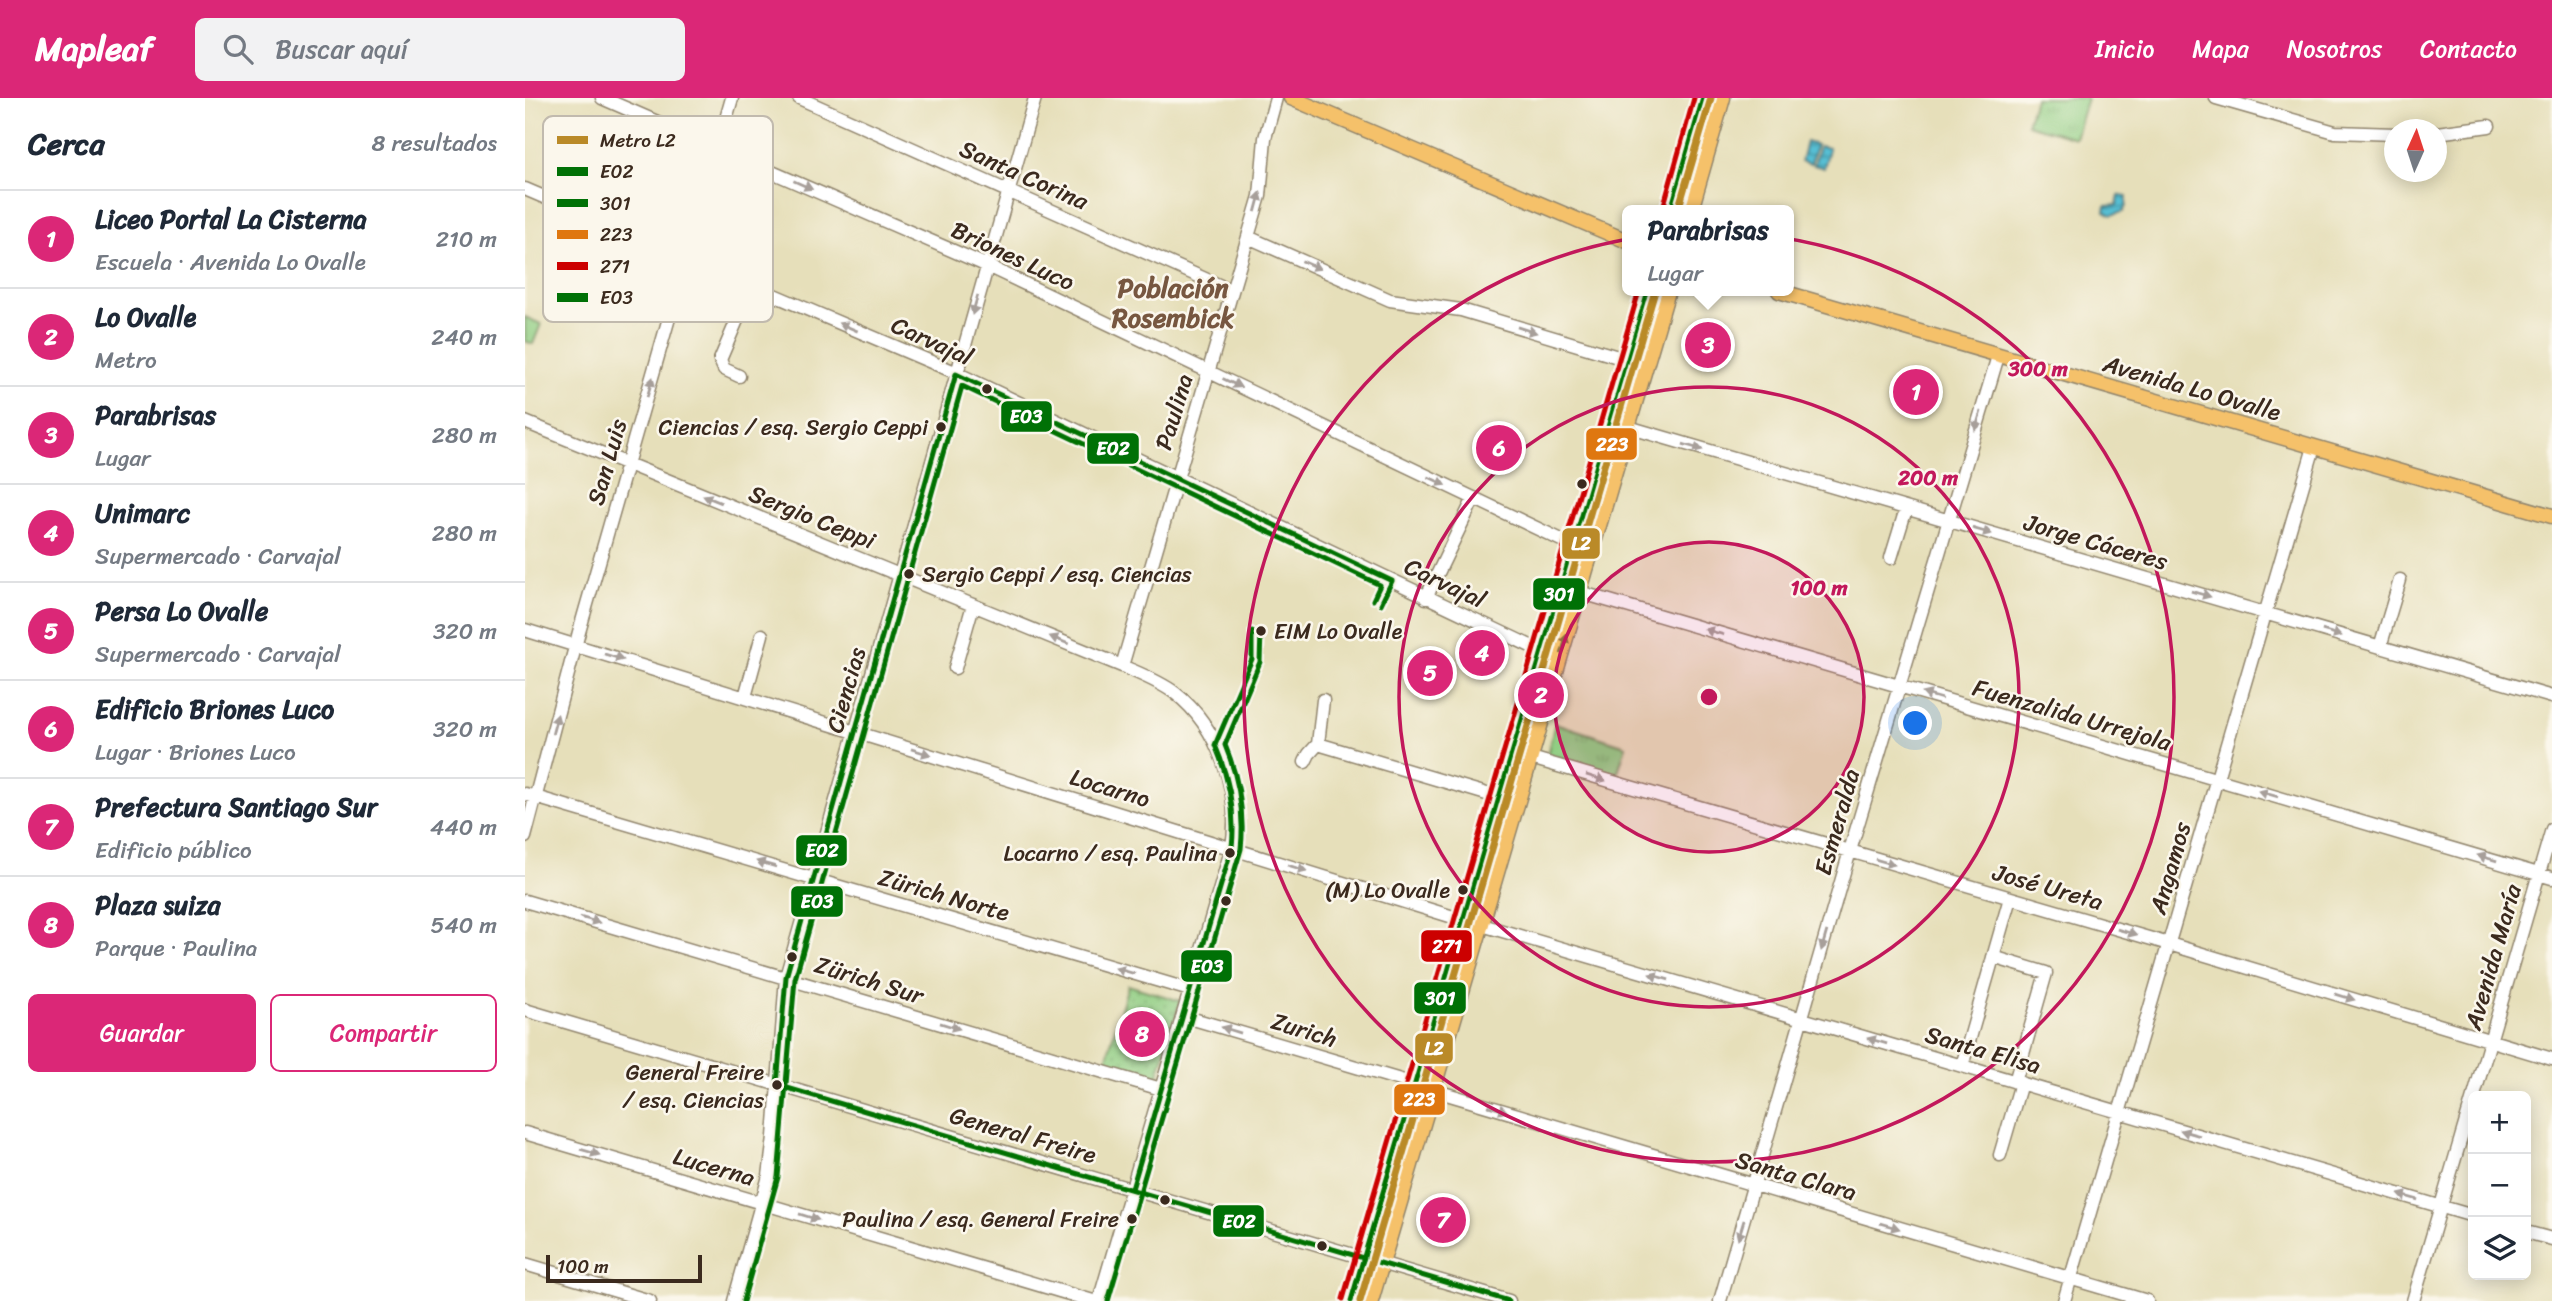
<!DOCTYPE html>
<html lang="es">
<head>
<meta charset="utf-8">
<style>
	:root { --surface:#fff; --page:#f2f2f3; --text:#1f2937; --muted:#747a83; --line:#e0e1e3; --accent:#db2777 }
	body { margin:0; font-family:Sriracha,sans-serif; background:var(--page); color:var(--text) }
	.controls { position:absolute; right:21px; bottom:21px; display:grid; overflow:hidden; border-radius:10px; box-shadow:0 4px 18px #0003 }
	.controls button { width:63px; height:63px; display:grid; place-items:center; padding:0; border:0; border-bottom:2px solid var(--line); background:var(--surface); color:var(--text); font:35px sans-serif }
	.compass { position:absolute; left:1859px; top:21px; width:63px; height:63px; border-radius:50%; background:var(--surface); box-shadow:0 4px 18px #0003; rotate:3deg }
	.scale { position:absolute; left:21px; bottom:18px; width:156px; box-sizing:border-box; padding-left:7px; border:4px solid #3b2a1e; border-top:0; font-size:19px; line-height:24px; white-space:nowrap; color:#3b2a1e; -webkit-text-stroke:5px #fbf7ec; paint-order:stroke }
	.you { position:absolute; left:1391px; top:626px; width:24px; height:24px; margin:-18px; border:5px solid #fff; border-radius:50%; background:#1a73e8; box-shadow:0 0 0 10px #1a73e833 }
	.badge { display:grid; place-items:center; width:46px; height:46px; border-radius:50%; background:var(--accent); color:#fff; font-size:23px; font-weight:700 }
	.pin { position:absolute; translate:-50% -50%; border:4px solid #fff; box-shadow:0 2px 7px #0006 }
	.popup { position:absolute; left:1097px; top:107px; width:172px; height:91px; box-sizing:border-box; display:grid; place-content:center; border-radius:10px; background:var(--surface); filter:drop-shadow(0 2px 5px #0005); font-size:23px; white-space:nowrap; color:var(--muted) }
	.popup b { font-size:26px; color:var(--text) }
	.popup::after { content:''; position:absolute; left:50%; top:100%; margin-left:-14px; border:14px solid transparent; border-top-color:var(--surface) }
	.list { margin:0; padding:0; list-style:none }
	h2 { display:flex; justify-content:space-between; align-items:center; height:91px; margin:0; padding:0 28px; font-size:30px }
	h2 small { font-size:23px; font-weight:400; color:var(--muted) }
	.list li { display:grid; grid-template-columns:46px 1fr auto; gap:21px; align-items:center; box-sizing:border-box; height:98px; padding:0 28px; border-top:2px solid var(--line) }
	.list b { display:block; font-size:26px; white-space:nowrap }
	.list p { margin:0; font-size:23px; white-space:nowrap; color:var(--muted) }
	.list em { font-size:23px; font-style:normal; color:var(--muted) }
	.actions { display:flex; gap:14px; padding:21px 28px }
	.actions a { flex:1; padding:16px 0; border:2px solid var(--accent); border-radius:10px; text-align:center; font-size:24px; color:var(--accent) }
	.actions .main { background:var(--accent); color:#fff }
	.icon { flex:none; width:38px; height:38px; fill:none; stroke:currentColor; stroke-width:2; stroke-linecap:round; stroke-linejoin:round }
	.map { position:relative; flex:none; width:2027px; height:1203px; overflow:hidden }
	header { display:flex; align-items:center; gap:42px; box-sizing:border-box; height:98px; padding:0 35px; background:var(--accent); color:#fff }
	header strong { font-size:33px }
	nav { display:flex; gap:38px; margin-inline-start:auto; font-size:24px }
	.search { width:490px; height:63px; background:var(--page); display:flex; align-items:center; gap:18px; box-sizing:border-box; padding:0 24px; border-radius:10px; color:var(--muted); font-size:26px }
	main { display:flex }
	aside { flex:1; background:var(--surface) }
	.map>svg:first-child { display:block }
	.grass { fill:url(#grass-tufts); stroke:#667c50; stroke-width:2 }
	.park { fill:url(#park-dots); stroke:#667c50; stroke-width:2 }
	.garden { fill:#91ce83; stroke:#667c50; stroke-width:2 }
	.water { fill:url(#water-rules); stroke:#497479; stroke-width:2 }
	.lines { fill:none; stroke-linecap:round; stroke-linejoin:round }
	.minor-casing { stroke:#90846c; stroke-width:15 }
	.major-casing { stroke:#90846c; stroke-width:17 }
	.minor { stroke:#fff; stroke-width:12 }
	.major { stroke:#f5c16b; stroke-width:14 }
	.bus-1-casing { stroke:#fbf7ec; stroke-width:10 }
	.bus-2-casing { stroke:#fbf7ec; stroke-width:10 }
	.bus-3-casing { stroke:#fbf7ec; stroke-width:10 }
	.bus-4-casing { stroke:#fbf7ec; stroke-width:10 }
	.bus-5-casing { stroke:#fbf7ec; stroke-width:10 }
	.bus-1 { stroke:#007106; stroke-width:5 }
	.bus-2 { stroke:#007106; stroke-width:5 }
	.bus-3 { stroke:#df7710; stroke-width:5 }
	.bus-4 { stroke:#c00; stroke-width:5 }
	.bus-5 { stroke:#007106; stroke-width:5 }
	.metro-1-casing { stroke:#fbf7ec; stroke-width:12 }
	.metro-1 { stroke:#ba8a28; stroke-width:7 }
	.oneway { fill:#a79f9a }
	.oneway2 { fill:#8f6e41 }
	.ring { fill:none; stroke:#c2185b; stroke-width:3.5 }
	.bus-dot { fill:#3b2a1e; stroke:#fbf7ec; stroke-width:2.5 }
	.labels { text-anchor:middle; stroke-width:5; stroke-linejoin:round; paint-order:stroke }
	.bus-label { font-size:22px; fill:#3b2a1e; stroke:#fbf7ec; text-anchor:end }
	.street-label { font-size:24px; fill:#3b2a1e; stroke:#fbf7ec }
	.neighbourhood-label { font-size:26px; font-weight:bold; fill:#775740; stroke:#fbf7ec }
	.key { fill:#fbf7ec; stroke:#c1baae; stroke-width:2 }
	.key-label { font-size:19px; fill:#3b2a1e }
	.centre { fill:#c2185b; stroke:#fbf7ec; stroke-width:3.5 }
	.ring-label { font-size:21px; text-anchor:middle; font-weight:bold; fill:#c2185b; stroke:#fbf7ec; stroke-width:5; stroke-linejoin:round; paint-order:stroke }
	.line-badge { stroke:#fbf7ec; stroke-width:2.5 }
	.badge-label { font-size:19px; text-anchor:middle; font-weight:bold; fill:#fff }
</style>
</head>
<body>
<header>
<strong>Mapleaf</strong>
<div class="search"><svg class="icon" aria-label="search" viewBox="0 0 24 24"><circle cx="10" cy="10" r="6"/><path d="M15 15l6 6"/></svg>Buscar aquí</div>
<nav><a>Inicio</a><a>Mapa</a><a>Nosotros</a><a>Contacto</a></nav>
</header>
<main>
<aside>
<h2>Cerca<small>8 resultados</small></h2>
<ul class="list">
<li><span class="badge">1</span><div><b>Liceo Portal La Cisterna</b><p>Escuela · Avenida Lo Ovalle</p></div><em>210 m</em></li>
<li><span class="badge">2</span><div><b>Lo Ovalle</b><p>Metro</p></div><em>240 m</em></li>
<li><span class="badge">3</span><div><b>Parabrisas</b><p>Lugar</p></div><em>280 m</em></li>
<li><span class="badge">4</span><div><b>Unimarc</b><p>Supermercado · Carvajal</p></div><em>280 m</em></li>
<li><span class="badge">5</span><div><b>Persa Lo Ovalle</b><p>Supermercado · Carvajal</p></div><em>320 m</em></li>
<li><span class="badge">6</span><div><b>Edificio Briones Luco</b><p>Lugar · Briones Luco</p></div><em>320 m</em></li>
<li><span class="badge">7</span><div><b>Prefectura Santiago Sur</b><p>Edificio público</p></div><em>440 m</em></li>
<li><span class="badge">8</span><div><b>Plaza suiza</b><p>Parque · Paulina</p></div><em>540 m</em></li>
</ul>
<div class="actions"><a class="main">Guardar</a><a>Compartir</a></div>
</aside>
<div class="map">
<svg width="2027" height="1203" viewBox="0 0 2027 1203">
	<defs>
		<pattern id="grass-tufts" width="24" height="20" patternUnits="userSpaceOnUse" patternTransform="scale(1.75)"><rect width="24" height="20" fill="#91ce83"/><path d="M3 7l-1-3M5 7V3M7 7l1-3M15 17l-1-3M17 17v-4M19 17l1-3" fill="none" stroke="#7eb171"/></pattern>
		<pattern id="park-dots" width="8" height="8" patternUnits="userSpaceOnUse" patternTransform="scale(1.75)"><rect width="8" height="8" fill="#91ce83"/><path d="M2 2h.1M6 6h.1" fill="none" stroke="#7eb171" stroke-width="1.8" stroke-linecap="round"/></pattern>
		<pattern id="water-rules" width="6" height="5" patternUnits="userSpaceOnUse" patternTransform="scale(1.75)"><rect width="6" height="5" fill="#57bfd4"/><path d="M0 2.5h6" fill="none" stroke="#499bab"/></pattern>
	</defs>
	<rect width="100%" height="100%" fill="#fbf7ec"/>
	<filter id="ink" filterUnits="userSpaceOnUse"><feTurbulence type="fractalNoise" baseFrequency=".0143" numOctaves="2"/><feDisplacementMap in="SourceGraphic" scale="14" xChannelSelector="R" yChannelSelector="G"/><feConvolveMatrix kernelMatrix="1 2 1 2 8 2 1 2 1" color-interpolation-filters="sRGB"/></filter>
	<filter id="wash" filterUnits="userSpaceOnUse"><feTurbulence type="fractalNoise" baseFrequency=".00686" numOctaves="4" result="noise"/><feDisplacementMap in="SourceGraphic" scale="28" xChannelSelector="R" yChannelSelector="G"/><feGaussianBlur stdDeviation="1.57" result="paint"/><feColorMatrix in="noise" values="0 0 0 0 0 0 0 0 0 0 0 0 0 0 0 0 0 1.4 0 .05"/><feComposite in="paint" operator="in"/></filter>
	<g filter="url(#wash)">
		<rect width="100%" height="100%" fill="#e6dfba"/>
		<path class="grass" d="M 1510,0 L 1562,0 L 1550,40 L 1502,26 Z
			M 1030,625 L 1101,648 L 1092,677 L 1022,657 Z"/>
		<path class="park" d="M 603,887 L 655,903 L 631,984 L 579,969 Z"/>
		<path class="garden" d="M 0,219 L 16,226 L 8,246 L 0,243 Z"/>
		<path class="water" d="M 1281,44 L 1291,47 L 1286,66 L 1276,63 Z
			M 1294,48 L 1304,50 L 1299,70 L 1289,67 Z
			M 1597,97 L 1602,98 L 1601,108 L 1598,114 L 1587,117 L 1580,113 L 1581,108 L 1592,107 L 1594,98 Z"/>
	</g>
	<g filter="url(#ink)">
		<g class="lines">
			<defs>
				<path id="minor" d="M 77,0 L 456,165 L 1049,448 L 1067,451
					M 274,0 L 707,193
					M 1691,0 L 1810,34 L 1870,36
					M 1912,35 L 1964,28
					M 0,91 L 425,272 L 1018,554
					M 723,139 L 865,202 L 936,212 L 1103,262
					M 214,278 L 199,271 L 195,262 L 227,187
					M 0,324 L 597,568 C 615,576 634,583 650,595 C 694,629 716,695 707,749 L 574,1203
					M 1103,329 L 2027,599
					M 1366,460 L 1381,411
					M 1054,494 L 2027,780
					M 901,500 L 949,400
					M 0,532 L 938,822
					M 1855,549 L 1875,482
					M 597,568 L 735,98 L 740,40 L 751,0
					M 430,570 L 448,507
					M 220,599 L 237,537
					M 793,646 L 992,705
					M 1006,660 L 1644,846 L 2027,961
					M 780,664 L 784,656 L 793,646 L 798,602
					M 0,696 L 665,892
					M 0,739 L 54,534 L 207,0
					M 0,803 L 636,991
					M 957,827 L 1948,1118
					M 1468,859 L 1521,875 L 1490,984
					M 0,912 L 984,1203
					M 658,918 L 889,986
					M 1437,968 L 1485,800
					M 908,992 L 1622,1203
					M 1949,998 L 2027,731
					M 0,1035 L 568,1203
					M 1475,1057 L 1496,985
					M 2001,1134 L 2027,1141
					M 0,1166 L 125,1203
					M 209,1203 L 244,1078 L 249,1039 L 261,879 L 510,0
					M 1195,1203 L 1327,746 L 1473,258
					M 1539,1203 L 1789,349
					M 1888,1203 L 1948,999"/>
				<path id="major" d="M 766,0 L 1102,143
					M 1146,112 L 1178,0
					M 1166,112 L 1198,0
					M 1254,193 L 2027,418
					M 826,1203 L 1123,193
					M 846,1203 L 1143,193"/>
			</defs>
			<use href="#minor" class="minor-casing"/>
			<use href="#major" class="major-casing"/>
			<use href="#minor" class="minor"/>
			<use href="#major" class="major"/>
			<defs>
				<path id="bus-1" d="M 856,506 L 867,483 L 431,276 L 261,879 L 252,987 L 984,1203
					M 607,1091 L 707,749 C 711,713 704,680 690,647 L 727,561 L 727,533"/>
				<path id="bus-2" d="M 1146,112 L 1178,0
					M 826,1203 L 1123,193"/>
				<path id="bus-3" d="M 1155,112 L 1186,2
					M 835,1203 L 1131,195"/>
				<path id="bus-4" d="M 1138,110 L 1169,0
					M 818,1201 L 1114,193"/>
				<path id="bus-5" d="M 218,1203 L 253,1079 L 270,881 L 437,288 L 855,487 L 848,502
					M 583,1203 L 716,751 C 720,714 714,681 700,647 L 735,564 L 736,533"/>
			</defs>
			<use href="#bus-1" class="bus-1-casing"/>
			<use href="#bus-2" class="bus-2-casing"/>
			<use href="#bus-3" class="bus-3-casing"/>
			<use href="#bus-4" class="bus-4-casing"/>
			<use href="#bus-5" class="bus-5-casing"/>
			<use href="#bus-1" class="bus-1"/>
			<use href="#bus-2" class="bus-2"/>
			<use href="#bus-3" class="bus-3"/>
			<use href="#bus-4" class="bus-4"/>
			<use href="#bus-5" class="bus-5"/>
			<defs>
				<path id="metro-1" d="M 1153,112 L 1186,0
					M 835,1203 L 1130,193"/>
			</defs>
			<use href="#metro-1" class="metro-1-casing"/>
			<use href="#metro-1" class="metro-1"/>
		</g>
		<defs><path id="oneway-solid" d="M-6-.8H1V-3.2L6.5 0L1 3.2V.8H-6Z" transform="scale(1.75)"/></defs>
		<g class="oneway">
			<use href="#oneway-solid" transform="translate(278 87) rotate(24)"/>
			<use href="#oneway-solid" transform="translate(733 104) rotate(-75)"/>
			<use href="#oneway-solid" transform="translate(786 167) rotate(24)"/>
			<use href="#oneway-solid" transform="translate(450 207) rotate(106)"/>
			<use href="#oneway-solid" transform="translate(323 229) rotate(-157)"/>
			<use href="#oneway-solid" transform="translate(1002 232) rotate(17)"/>
			<use href="#oneway-solid" transform="translate(707 285) rotate(26)"/>
			<use href="#oneway-solid" transform="translate(125 289) rotate(-74)"/>
			<use href="#oneway-solid" transform="translate(1453 323) rotate(107)"/>
			<use href="#oneway-solid" transform="translate(1168 349) rotate(16)"/>
			<use href="#oneway-solid" transform="translate(912 383) rotate(25)"/>
			<use href="#oneway-solid" transform="translate(187 401) rotate(-158)"/>
			<use href="#oneway-solid" transform="translate(1457 433) rotate(16)"/>
			<use href="#oneway-solid" transform="translate(1676 496) rotate(16)"/>
			<use href="#oneway-solid" transform="translate(1189 534) rotate(-164)"/>
			<use href="#oneway-solid" transform="translate(1807 535) rotate(16)"/>
			<use href="#oneway-solid" transform="translate(534 542) rotate(-158)"/>
			<use href="#oneway-solid" transform="translate(89 559) rotate(17)"/>
			<use href="#oneway-solid" transform="translate(1407 598) rotate(-164)"/>
			<use href="#oneway-solid" transform="translate(30 626) rotate(-75)"/>
			<use href="#oneway-solid" transform="translate(396 654) rotate(17)"/>
			<use href="#oneway-solid" transform="translate(1071 680) rotate(17)"/>
			<use href="#oneway-solid" transform="translate(1743 696) rotate(-164)"/>
			<use href="#oneway-solid" transform="translate(1962 760) rotate(-164)"/>
			<use href="#oneway-solid" transform="translate(1360 764) rotate(16)"/>
			<use href="#oneway-solid" transform="translate(241 766) rotate(-164)"/>
			<use href="#oneway-solid" transform="translate(772 770) rotate(17)"/>
			<use href="#oneway-solid" transform="translate(65 822) rotate(16)"/>
			<use href="#oneway-solid" transform="translate(1602 834) rotate(16)"/>
			<use href="#oneway-solid" transform="translate(1299 843) rotate(106)"/>
			<use href="#oneway-solid" transform="translate(600 873) rotate(-164)"/>
			<use href="#oneway-solid" transform="translate(1134 879) rotate(-164)"/>
			<use href="#oneway-solid" transform="translate(1820 899) rotate(17)"/>
			<use href="#oneway-solid" transform="translate(425 928) rotate(17)"/>
			<use href="#oneway-solid" transform="translate(706 932) rotate(-163)"/>
			<use href="#oneway-solid" transform="translate(1352 943) rotate(-164)"/>
			<use href="#oneway-solid" transform="translate(973 1011) rotate(17)"/>
			<use href="#oneway-solid" transform="translate(1665 1035) rotate(-164)"/>
			<use href="#oneway-solid" transform="translate(65 1054) rotate(16)"/>
			<use href="#oneway-solid" transform="translate(1883 1099) rotate(-164)"/>
			<use href="#oneway-solid" transform="translate(284 1119) rotate(17)"/>
			<use href="#oneway-solid" transform="translate(1365 1128) rotate(16)"/>
			<use href="#oneway-solid" transform="translate(1216 1132) rotate(107)"/>
		</g>
		<use class="oneway2" href="#oneway-solid" transform="translate(1039 546) rotate(-74)"/>
	</g>
	<circle cx="1184" cy="599" r="155" fill="#c2185b" fill-opacity=".12"/>
	<g class="ring">
		<circle cx="1184" cy="599" r="155"/>
		<circle cx="1184" cy="599" r="310"/>
		<circle cx="1184" cy="599" r="465"/>
	</g>
	<g class="bus-dot">
		<circle cx="462" cy="291" r="6"/>
		<circle cx="416" cy="329" r="6"/>
		<circle cx="1057" cy="386" r="6"/>
		<circle cx="384" cy="476" r="6"/>
		<circle cx="736" cy="533" r="6"/>
		<circle cx="705" cy="755" r="6"/>
		<circle cx="938" cy="792" r="6"/>
		<circle cx="701" cy="803" r="6"/>
		<circle cx="267" cy="859" r="6"/>
		<circle cx="252" cy="987" r="6"/>
		<circle cx="640" cy="1102" r="6"/>
		<circle cx="607" cy="1121" r="6"/>
		<circle cx="797" cy="1148" r="6"/>
	</g>
	<g class="labels">
		<g class="bus-label">
			<text x="403" y="337">Ciencias / esq. Sergio Ceppi</text>
			<text x="397" y="484" text-anchor="start">Sergio Ceppi / esq. Ciencias</text>
			<text x="749" y="541" text-anchor="start">EIM Lo Ovalle</text>
			<text x="692" y="763">Locarno / esq. Paulina</text>
			<text x="925" y="800">(M) Lo Ovalle</text>
			<text x="239" y="982">General Freire<tspan x="239" dy="28">/ esq. Ciencias</tspan></text>
			<text x="594" y="1129">Paulina / esq. General Freire</text>
		</g>
		<g class="street-label">
			<text transform="translate(499 77) rotate(24)" y="8">Santa Corina</text>
			<text transform="translate(488 158) rotate(25)" y="8">Briones Luco</text>
			<text transform="translate(407 243) rotate(24)" y="8">Carvajal</text>
			<text transform="translate(1667 290) rotate(16)" y="8">Avenida Lo Ovalle</text>
			<text transform="translate(649 314) rotate(-73)" y="8">Paulina</text>
			<text transform="translate(82 364) rotate(-74)" y="8">San Luis</text>
			<text transform="translate(287 419) rotate(22)" y="8">Sergio Ceppi</text>
			<text transform="translate(1571 444) rotate(16)" y="8">Jorge Cáceres</text>
			<text transform="translate(920 485) rotate(25)" y="8">Carvajal</text>
			<text transform="translate(321 592) rotate(-74)" y="8">Ciencias</text>
			<text transform="translate(1547 617) rotate(16)" y="8">Fuenzalida Urrejola</text>
			<text transform="translate(585 690) rotate(17)" y="8">Locarno</text>
			<text transform="translate(1312 724) rotate(-74)" y="8">Esmeralda</text>
			<text transform="translate(1645 770) rotate(-74)" y="8">Angamos</text>
			<text transform="translate(1523 789) rotate(16)" y="8">José Ureta</text>
			<text transform="translate(419 797) rotate(16)" y="8">Zürich Norte</text>
			<text transform="translate(1968 859) rotate(-74)" y="8">Avenida María</text>
			<text transform="translate(344 882) rotate(17)" y="8">Zürich Sur</text>
			<text transform="translate(779 932) rotate(17)" y="8">Zurich</text>
			<text transform="translate(1458 952) rotate(16)" y="8">Santa Elisa</text>
			<text transform="translate(498 1037) rotate(16)" y="8">General Freire</text>
			<text transform="translate(189 1069) rotate(16)" y="8">Lucerna</text>
			<text transform="translate(1271 1078) rotate(16)" y="8">Santa Clara</text>
		</g>
		<g class="neighbourhood-label">
			<text x="648" y="199">Población<tspan x="648" dy="30">Rosembick</tspan></text>
		</g>
	</g>
	<rect x="18" y="18" width="230" height="206" rx="10" class="key"/>
	<rect x="32" y="38" width="31" height="8" fill="#ba8a28"/>
	<rect x="32" y="69" width="31" height="9" fill="#007106"/>
	<rect x="32" y="101" width="31" height="8" fill="#007106"/>
	<rect x="32" y="132" width="31" height="9" fill="#df7710"/>
	<rect x="32" y="164" width="31" height="8" fill="#c00"/>
	<rect x="32" y="195" width="31" height="9" fill="#007106"/>
	<g class="key-label">
		<text x="75" y="49">Metro L2</text>
		<text x="75" y="80">E02</text>
		<text x="75" y="112">301</text>
		<text x="75" y="143">223</text>
		<text x="75" y="175">271</text>
		<text x="75" y="206">E03</text>
	</g>
	<circle cx="1184" cy="599" r="10" class="centre"/>
	<g class="ring-label">
		<text x="1513" y="278">300 m</text>
		<text x="1403" y="387">200 m</text>
		<text x="1294" y="497">100 m</text>
	</g>
	<g class="line-badge">
		<rect x="475" y="302" width="53" height="33" rx="7" fill="#007106"/>
		<rect x="1060" y="329" width="53" height="34" rx="7" fill="#df7710"/>
		<rect x="561" y="334" width="54" height="33" rx="7" fill="#007106"/>
		<rect x="1036" y="429" width="40" height="33" rx="7" fill="#ba8a28"/>
		<rect x="1007" y="479" width="54" height="34" rx="7" fill="#007106"/>
		<rect x="270" y="736" width="53" height="33" rx="7" fill="#007106"/>
		<rect x="265" y="787" width="54" height="33" rx="7" fill="#007106"/>
		<rect x="895" y="831" width="53" height="34" rx="7" fill="#c00"/>
		<rect x="655" y="851" width="53" height="34" rx="7" fill="#007106"/>
		<rect x="888" y="883" width="54" height="34" rx="7" fill="#007106"/>
		<rect x="889" y="934" width="40" height="33" rx="7" fill="#ba8a28"/>
		<rect x="868" y="985" width="53" height="33" rx="7" fill="#df7710"/>
		<rect x="687" y="1106" width="53" height="34" rx="7" fill="#007106"/>
	</g>
	<g class="badge-label">
		<text x="501" y="325">E03</text>
		<text x="1087" y="353">223</text>
		<text x="588" y="357">E02</text>
		<text x="1056" y="452">L2</text>
		<text x="1034" y="503">301</text>
		<text x="297" y="759">E02</text>
		<text x="292" y="810">E03</text>
		<text x="922" y="855">271</text>
		<text x="682" y="875">E03</text>
		<text x="915" y="907">301</text>
		<text x="909" y="957">L2</text>
		<text x="894" y="1008">223</text>
		<text x="714" y="1130">E02</text>
	</g>
</svg>
<div class="controls">
<button>+</button>
<button>−</button>
<button><svg class="icon" aria-label="layers" viewBox="0 0 24 24"><path d="M12 4l9 5-9 5-9-5zM3 14l9 5 9-5"/></svg></button>
</div>
<svg class="compass" viewBox="-18 -18 36 36"><path d="M0-13l5 13h-10z" fill="#e53935"/><path d="M0 13l5-13h-10z" fill="#747a83"/></svg>
<div class="scale">100 m</div>
<div class="you"></div>
<div class="pin badge" style="left:1391px;top:294px">1</div>
<div class="pin badge" style="left:1016px;top:597px">2</div>
<div class="pin badge" style="left:1183px;top:247px">3</div>
<div class="popup"><b>Parabrisas</b>Lugar</div>
<div class="pin badge" style="left:957px;top:555px">4</div>
<div class="pin badge" style="left:905px;top:575px">5</div>
<div class="pin badge" style="left:974px;top:350px">6</div>
<div class="pin badge" style="left:918px;top:1122px">7</div>
<div class="pin badge" style="left:617px;top:936px">8</div>
</div>
</main>
</body>
</html>
